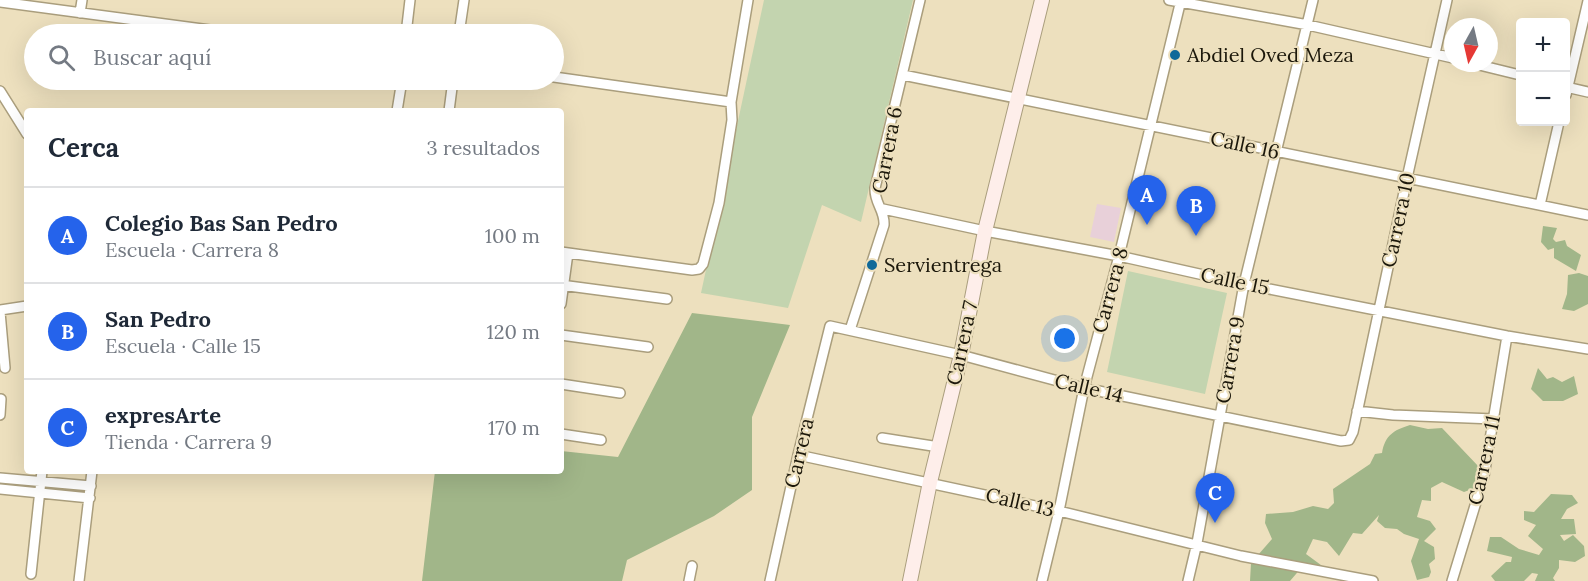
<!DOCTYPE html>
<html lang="es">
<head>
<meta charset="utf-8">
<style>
	:root { --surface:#fff; --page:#f6f6f7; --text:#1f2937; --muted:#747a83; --line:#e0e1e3; --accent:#2563eb }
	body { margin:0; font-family:Lora,serif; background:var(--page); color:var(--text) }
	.controls { position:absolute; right:18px; top:18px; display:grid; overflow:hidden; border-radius:6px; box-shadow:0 6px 24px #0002 }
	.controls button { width:54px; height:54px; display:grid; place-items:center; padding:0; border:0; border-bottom:2px solid var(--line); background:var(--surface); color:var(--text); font:30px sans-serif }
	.compass { position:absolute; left:1444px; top:18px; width:54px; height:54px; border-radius:50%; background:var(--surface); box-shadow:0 6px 24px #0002; rotate:188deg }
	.you { position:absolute; left:1065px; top:339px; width:21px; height:21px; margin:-15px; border:4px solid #fff; border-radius:50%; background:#1a73e8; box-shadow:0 0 0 9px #1a73e833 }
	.badge { display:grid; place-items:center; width:39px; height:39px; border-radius:50%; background:var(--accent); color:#fff; font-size:20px; font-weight:700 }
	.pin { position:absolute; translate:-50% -50px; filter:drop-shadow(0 2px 3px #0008) }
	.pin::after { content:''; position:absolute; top:32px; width:21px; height:18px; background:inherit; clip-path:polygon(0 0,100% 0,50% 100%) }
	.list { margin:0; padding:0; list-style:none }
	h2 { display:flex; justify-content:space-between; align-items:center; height:78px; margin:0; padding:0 24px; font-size:26px }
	h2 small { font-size:20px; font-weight:400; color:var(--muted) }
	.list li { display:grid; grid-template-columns:39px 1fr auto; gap:18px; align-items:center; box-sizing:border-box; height:96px; padding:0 24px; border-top:2px solid var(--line) }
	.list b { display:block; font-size:22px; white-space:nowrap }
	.list p { margin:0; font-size:20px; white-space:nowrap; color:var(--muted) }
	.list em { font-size:20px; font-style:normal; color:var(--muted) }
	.icon { flex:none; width:33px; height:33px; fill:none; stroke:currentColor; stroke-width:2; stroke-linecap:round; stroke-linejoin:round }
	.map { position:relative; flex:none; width:1588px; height:581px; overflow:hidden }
	.search { position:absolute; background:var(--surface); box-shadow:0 6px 24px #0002; left:24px; top:24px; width:540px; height:66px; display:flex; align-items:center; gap:15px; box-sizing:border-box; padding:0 21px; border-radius:33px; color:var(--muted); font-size:22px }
	.panel { position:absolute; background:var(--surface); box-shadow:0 6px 24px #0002; left:24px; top:108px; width:540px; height:366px; border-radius:6px }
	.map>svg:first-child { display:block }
	.commercial { fill:#e8d0d9 }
	.green { fill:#c3d4af }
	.forest { fill:#a1b689 }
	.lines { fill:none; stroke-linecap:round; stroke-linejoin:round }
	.street-casing { stroke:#aa9e7d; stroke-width:12 }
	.secondary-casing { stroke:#aa9e7d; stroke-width:16 }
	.street { stroke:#fff; stroke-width:9 }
	.secondary { stroke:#feeeea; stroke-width:14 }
	.poi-dot { fill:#106999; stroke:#ede0be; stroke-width:2 }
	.labels { text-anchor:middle; stroke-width:4.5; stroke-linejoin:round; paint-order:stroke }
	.poi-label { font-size:20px; fill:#1b170a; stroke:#ede0be; text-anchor:start }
	.street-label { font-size:20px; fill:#1b170a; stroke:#ede0be }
</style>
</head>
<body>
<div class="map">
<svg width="1588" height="581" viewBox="0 0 1588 581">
	<rect width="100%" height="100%" fill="#ede0be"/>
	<path class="commercial" d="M 1097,204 L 1121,208 L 1114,242 L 1090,237 Z"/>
	<path class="green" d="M 764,0 L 913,0 L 861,222 L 822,205 L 788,308 L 701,293 Z
		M 1128,271 L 1227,293 L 1205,394 L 1107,372 Z"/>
	<path class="forest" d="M 1543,226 L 1557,228 L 1553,239 L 1556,242 L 1565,240 L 1567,246 L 1581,255 L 1576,271 L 1554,258 L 1554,248 L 1548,250 L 1541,242 Z
		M 1579,273 L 1588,276 L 1588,304 L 1574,311 L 1562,309 L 1567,294 L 1568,275 Z
		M 692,313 L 790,325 L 752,417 L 752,490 L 714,516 L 627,560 L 622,581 L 422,581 L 435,471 L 561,471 L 561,451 L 618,457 Z
		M 1538,368 L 1547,379 L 1553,377 L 1562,382 L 1574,376 L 1578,394 L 1563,401 L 1543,401 L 1531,389 Z
		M 1410,425 L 1428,429 L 1442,428 L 1479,467 L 1480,477 L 1475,488 L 1464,492 L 1442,482 L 1431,488 L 1431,501 L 1422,500 L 1417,517 L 1430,521 L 1436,529 L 1424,541 L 1434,547 L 1435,559 L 1429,564 L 1431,572 L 1429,577 L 1417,580 L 1411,561 L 1419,539 L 1404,534 L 1397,529 L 1385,528 L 1377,521 L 1379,515 L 1362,534 L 1353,533 L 1339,556 L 1327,542 L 1313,539 L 1306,554 L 1325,568 L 1302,567 L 1290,581 L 1250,581 L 1251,563 L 1272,539 L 1265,523 L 1266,514 L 1293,512 L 1313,506 L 1328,509 L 1334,503 L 1333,489 L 1370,464 L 1375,454 L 1382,453 C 1385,435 1394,430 1410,425 Z
		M 1551,494 L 1572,495 L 1578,503 L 1567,509 L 1561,519 L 1574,519 L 1576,534 L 1560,535 L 1564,541 L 1573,535 L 1584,546 L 1585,556 L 1575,562 L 1559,560 L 1559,568 L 1553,578 L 1555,581 L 1535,581 L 1538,574 L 1532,573 L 1524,581 L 1495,581 L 1491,576 L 1506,562 L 1511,562 L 1512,557 L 1487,551 L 1490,537 L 1501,537 L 1519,549 L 1539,555 L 1543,549 L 1528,536 L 1536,525 L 1524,520 L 1524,511 L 1534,512 Z"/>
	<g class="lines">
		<defs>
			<path id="street" d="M 1169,0 L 1308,25 L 1453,58
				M 0,2 L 240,34
				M 80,13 L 82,0
				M 406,34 L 410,0
				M 459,34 L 464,0
				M 1471,63 L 1520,75
				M 903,75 L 1588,215
				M 554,77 L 731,102
				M 1566,87 L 1588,92
				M 0,91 L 27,134
				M 1566,95 L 1588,1
				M 397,111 L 402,80
				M 449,111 L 453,80
				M 1540,205 L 1559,122
				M 883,209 L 985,231 L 1119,256 L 1244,284 L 1507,336 L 1588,349
				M 561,252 L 692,270 L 699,269 L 703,264 L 719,203 L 732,120 L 731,102 L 748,0
				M 561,285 L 667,299
				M 561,304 L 568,253
				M 0,310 L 27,306
				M 0,312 L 5,368
				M 850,330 L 884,225 C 885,210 874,203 875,188 L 920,0
				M 561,335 L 648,347
				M 561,384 L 620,393
				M 1357,411 L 1393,415 L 1494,419
				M 0,415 L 1,399
				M 561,434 L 601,440
				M 882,438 L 939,447
				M 798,455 L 1059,511 L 1241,556 L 1373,581
				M 0,478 L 91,486
				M 0,489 L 90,498
				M 31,574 L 42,471
				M 79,581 L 92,471
				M 689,581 L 692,566
				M 770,581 L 798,455 L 830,326 L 961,355 L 1084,388 L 1341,441 L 1349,440 L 1353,432 L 1407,178 L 1447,0
				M 1042,581 L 1059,511 L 1084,388 L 1119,256 L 1181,0
				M 1188,581 L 1197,543 L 1244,284 L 1313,0
				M 1452,581 L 1484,476 L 1507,336"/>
			<path id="secondary" d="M 910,581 L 930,482 L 961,355 L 985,231 L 1042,0"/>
		</defs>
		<use href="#street" class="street-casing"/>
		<use href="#secondary" class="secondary-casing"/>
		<use href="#street" class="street"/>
		<use href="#secondary" class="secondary"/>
	</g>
	<g class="poi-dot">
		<circle cx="1175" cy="55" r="6"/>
		<circle cx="872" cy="265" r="6"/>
	</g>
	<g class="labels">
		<g class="poi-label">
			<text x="1187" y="62">Abdiel Oved Meza</text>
			<text x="884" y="272">Servientrega</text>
		</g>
		<g class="street-label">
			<text transform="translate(1245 145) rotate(12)" y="7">Calle 16</text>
			<text transform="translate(887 150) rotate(-79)" y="7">Carrera 6</text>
			<text transform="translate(1398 220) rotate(-78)" y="7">Carrera 10</text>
			<text transform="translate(1235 281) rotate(12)" y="7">Calle 15</text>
			<text transform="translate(1110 290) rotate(-75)" y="7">Carrera 8</text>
			<text transform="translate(962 343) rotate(-78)" y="7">Carrera 7</text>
			<text transform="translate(1230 360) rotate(-80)" y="7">Carrera 9</text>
			<text transform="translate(1089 388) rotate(13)" y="7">Calle 14</text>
			<text transform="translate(799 453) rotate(-77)" y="7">Carrera</text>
			<text transform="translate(1484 460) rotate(-78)" y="7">Carrera 11</text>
			<text transform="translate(1020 502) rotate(13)" y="7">Calle 13</text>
		</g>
	</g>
</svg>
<div class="controls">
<button>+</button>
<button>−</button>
</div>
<svg class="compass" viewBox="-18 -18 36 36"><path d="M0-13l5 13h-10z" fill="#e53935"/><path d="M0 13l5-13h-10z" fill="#747a83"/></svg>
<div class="you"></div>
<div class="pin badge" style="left:1147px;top:225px">A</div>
<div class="pin badge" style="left:1196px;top:236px">B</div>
<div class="pin badge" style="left:1215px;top:523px">C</div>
<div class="search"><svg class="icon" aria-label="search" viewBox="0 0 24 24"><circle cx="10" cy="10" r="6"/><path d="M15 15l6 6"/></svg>Buscar aquí</div>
<section class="panel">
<h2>Cerca<small>3 resultados</small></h2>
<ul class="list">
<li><span class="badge">A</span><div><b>Colegio Bas San Pedro</b><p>Escuela · Carrera 8</p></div><em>100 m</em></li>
<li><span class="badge">B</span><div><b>San Pedro</b><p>Escuela · Calle 15</p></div><em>120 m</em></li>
<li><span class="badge">C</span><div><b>expresArte</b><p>Tienda · Carrera 9</p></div><em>170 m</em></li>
</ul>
</section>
</div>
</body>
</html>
